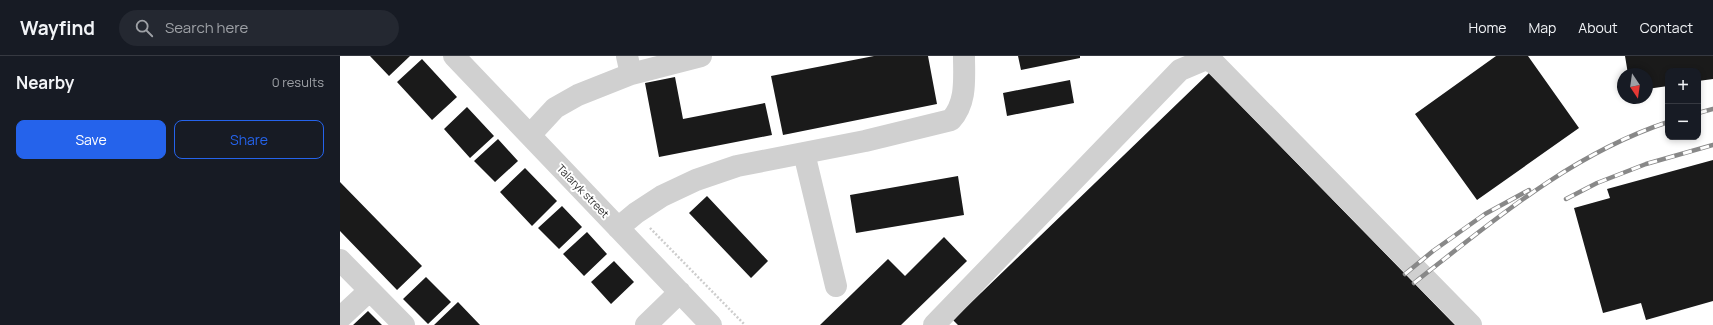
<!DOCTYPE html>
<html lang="en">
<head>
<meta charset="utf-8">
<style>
	:root { --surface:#171b24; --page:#242831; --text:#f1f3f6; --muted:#9ea1a6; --line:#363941; --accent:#2563eb }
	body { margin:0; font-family:Manrope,sans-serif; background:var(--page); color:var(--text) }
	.controls { position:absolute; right:12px; top:12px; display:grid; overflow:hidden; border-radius:8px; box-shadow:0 2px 6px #0003 }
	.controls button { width:36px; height:36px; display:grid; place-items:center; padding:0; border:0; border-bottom:1px solid var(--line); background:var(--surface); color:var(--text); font:20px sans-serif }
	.compass { position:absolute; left:1277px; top:12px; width:36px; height:36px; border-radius:50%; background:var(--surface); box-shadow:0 2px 6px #0003; rotate:167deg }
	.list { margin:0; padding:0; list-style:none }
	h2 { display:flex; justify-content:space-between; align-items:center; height:52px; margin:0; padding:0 16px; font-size:17px }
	h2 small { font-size:13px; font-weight:400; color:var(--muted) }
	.actions { display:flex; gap:8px; padding:12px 16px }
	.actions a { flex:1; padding:9px 0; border:1px solid var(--accent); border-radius:8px; text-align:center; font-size:14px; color:var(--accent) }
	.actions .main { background:var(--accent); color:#fff }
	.icon { flex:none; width:22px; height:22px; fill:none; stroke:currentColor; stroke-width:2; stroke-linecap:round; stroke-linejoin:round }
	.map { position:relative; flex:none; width:1373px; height:269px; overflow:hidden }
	header { display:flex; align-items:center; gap:24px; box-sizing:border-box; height:56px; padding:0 20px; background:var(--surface); border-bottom:1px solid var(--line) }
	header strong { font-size:19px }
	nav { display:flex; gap:22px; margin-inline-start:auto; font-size:14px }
	.search { width:280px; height:36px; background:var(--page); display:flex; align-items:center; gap:10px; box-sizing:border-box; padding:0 14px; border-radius:22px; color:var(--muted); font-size:15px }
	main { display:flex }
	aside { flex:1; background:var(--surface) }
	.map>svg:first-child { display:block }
	.building { fill:#1a1a1a }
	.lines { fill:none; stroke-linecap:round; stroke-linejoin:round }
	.path { stroke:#cdcdcd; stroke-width:2.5; stroke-dasharray:2 2; stroke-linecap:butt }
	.minor { stroke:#d0d0d0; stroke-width:22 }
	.rail-casing { stroke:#888; stroke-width:4.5 }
	.rail { stroke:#fff; stroke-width:3; stroke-dasharray:9; stroke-linecap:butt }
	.labels { text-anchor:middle; stroke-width:4; stroke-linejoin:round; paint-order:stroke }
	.street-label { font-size:11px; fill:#333; stroke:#fff }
</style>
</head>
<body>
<header>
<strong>Wayfind</strong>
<div class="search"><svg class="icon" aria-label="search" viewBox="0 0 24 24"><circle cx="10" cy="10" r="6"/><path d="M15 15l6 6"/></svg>Search here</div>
<nav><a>Home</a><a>Map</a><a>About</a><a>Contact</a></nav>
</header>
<main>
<aside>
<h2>Nearby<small>0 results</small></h2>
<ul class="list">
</ul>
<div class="actions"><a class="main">Save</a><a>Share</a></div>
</aside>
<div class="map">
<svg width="1373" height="269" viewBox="0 0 1373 269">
	<rect width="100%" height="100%" fill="#fff"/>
	<path class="building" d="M 30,0 L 70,0 L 49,20 Z
		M 534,0 L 588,0 L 597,48 L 443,79 L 431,20 Z
		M 678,0 L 740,0 L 740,2 L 681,14 Z
		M 1156,0 L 1188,0 L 1239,72 L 1137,144 L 1075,58 Z
		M 1285,0 L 1373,0 L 1373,23 L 1358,25 L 1358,15 L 1328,15 L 1328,30 L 1307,33 L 1307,18 L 1288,18 Z
		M 82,3 L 117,41 L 92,64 L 57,26 Z
		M 869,17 L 1115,269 L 618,269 L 613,264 Z
		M 335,21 L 343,63 L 425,47 L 432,79 L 319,101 L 305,27 Z
		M 730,24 L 734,47 L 667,60 L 663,37 Z
		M 127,51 L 154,80 L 130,102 L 104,73 Z
		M 158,83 L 178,105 L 155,126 L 134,105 Z
		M 1373,104 L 1373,245 L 1306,264 L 1301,247 L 1263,257 L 1234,152 L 1270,142 L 1267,133 Z
		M 185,112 L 217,145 L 192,170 L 160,136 Z
		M 618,120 L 624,159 L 516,177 L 510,139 Z
		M 0,126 L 82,210 L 57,234 L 0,175 Z
		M 367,140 L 428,205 L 411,222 L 349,157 Z
		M 222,150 L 242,171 L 219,193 L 198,172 Z
		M 247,176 L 267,198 L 244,220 L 223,198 Z
		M 604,181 L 627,205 L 561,269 L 480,269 L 548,203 L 565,220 Z
		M 274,205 L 294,226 L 271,248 L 251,226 Z
		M 86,221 L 111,246 L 88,268 L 63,243 Z
		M 118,246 L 140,269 L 94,269 Z
		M 28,255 L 42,269 L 13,269 Z"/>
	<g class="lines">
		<path class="path" d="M 310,172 L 405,269"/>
		<path class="minor" d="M 114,0 L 371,269
			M 287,0 L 291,18
			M 190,79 L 215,52 L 238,39 L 291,18 L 361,0
			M 464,97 L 496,230
			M 278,172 L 296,157 L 322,140 L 356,124 L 397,110 L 525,85 L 611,64 C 627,46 624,23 624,0
			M 0,204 L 64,269
			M 0,262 L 29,235
			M 306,269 L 340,236
			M 594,269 L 840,14 L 866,3 L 875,8 L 1131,269"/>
		<defs>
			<path id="rail" d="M 1358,57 L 1373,53
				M 1226,143 L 1257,127 L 1306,108 L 1373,89
				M 1065,218 L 1093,195 L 1145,158 L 1189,134
				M 1074,227 C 1153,165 1231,98 1328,66"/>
		</defs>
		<use href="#rail" class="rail-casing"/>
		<use href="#rail" class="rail"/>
	</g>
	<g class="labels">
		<g class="street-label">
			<text transform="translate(243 135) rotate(46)" y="4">Talaryk street</text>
		</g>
	</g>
</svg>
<div class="controls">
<button>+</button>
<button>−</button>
</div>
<svg class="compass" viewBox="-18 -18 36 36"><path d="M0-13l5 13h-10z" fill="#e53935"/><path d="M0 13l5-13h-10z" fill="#9ea1a6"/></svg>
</div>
</main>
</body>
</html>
